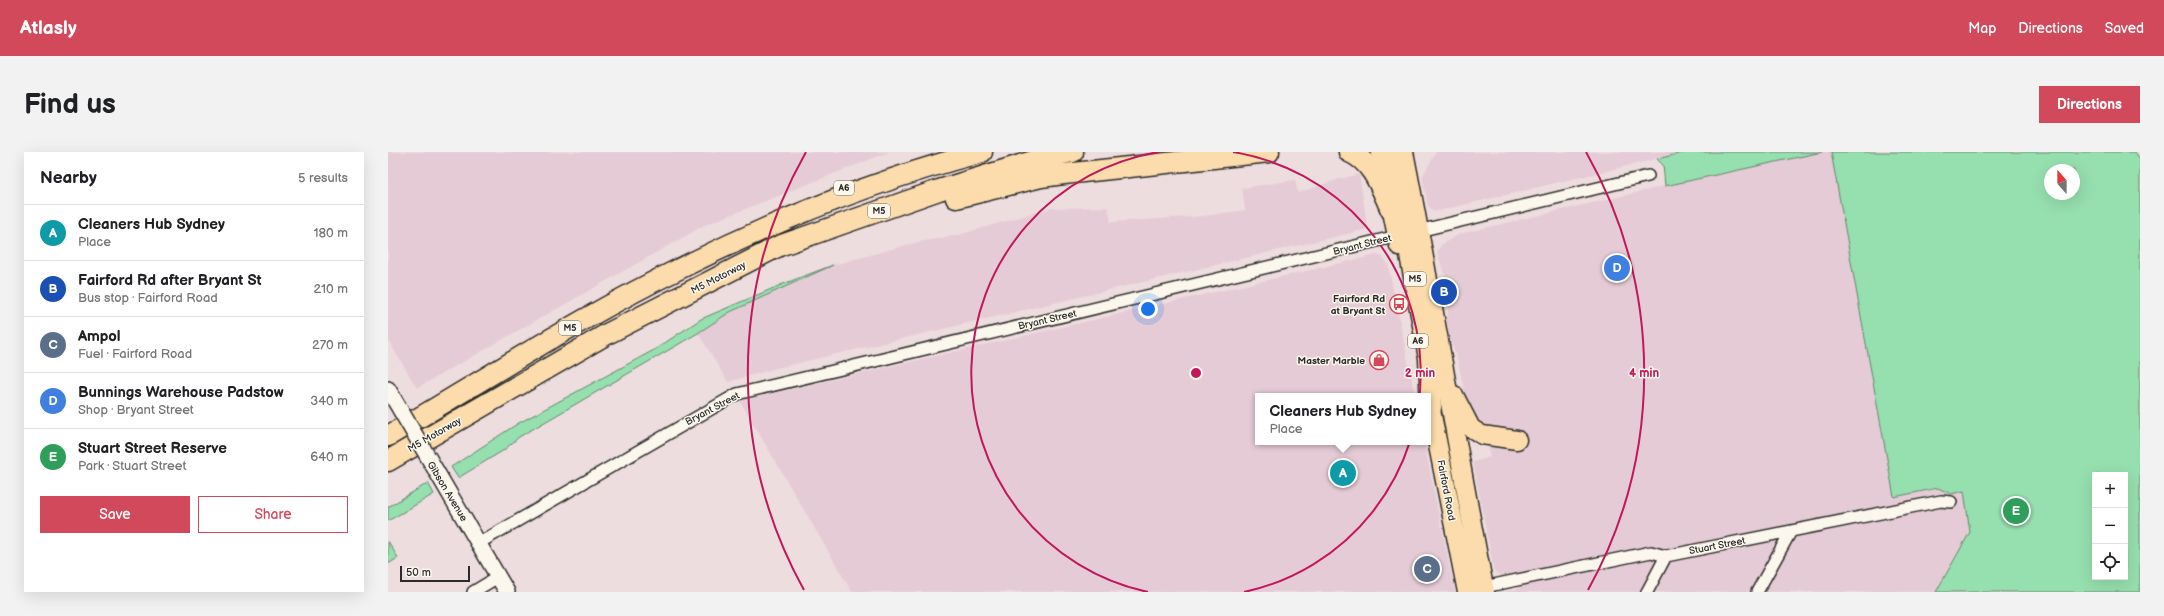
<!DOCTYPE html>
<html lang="en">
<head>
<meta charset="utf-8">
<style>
	:root { --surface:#fff; --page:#f2f2f2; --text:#202124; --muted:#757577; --line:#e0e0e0; --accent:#d1495b }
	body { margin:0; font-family:"Balsamiq Sans",sans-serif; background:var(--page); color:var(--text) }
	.controls { position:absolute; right:12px; bottom:12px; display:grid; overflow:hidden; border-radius:0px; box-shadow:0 4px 16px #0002 }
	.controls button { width:36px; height:36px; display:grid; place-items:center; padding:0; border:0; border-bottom:1px solid var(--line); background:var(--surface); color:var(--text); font:20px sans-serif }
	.compass { position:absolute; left:1656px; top:12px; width:36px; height:36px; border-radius:50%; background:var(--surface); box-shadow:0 4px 16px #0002; rotate:339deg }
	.scale { position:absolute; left:12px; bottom:10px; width:70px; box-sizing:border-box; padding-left:4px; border:2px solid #2b2b2b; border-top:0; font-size:11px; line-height:14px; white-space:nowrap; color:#2b2b2b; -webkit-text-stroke:3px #fbf7ec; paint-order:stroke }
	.you { position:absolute; left:760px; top:157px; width:14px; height:14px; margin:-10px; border:3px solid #fff; border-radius:50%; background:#1a73e8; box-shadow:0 0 0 6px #1a73e833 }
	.badge { display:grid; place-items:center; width:26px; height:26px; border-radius:50%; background:var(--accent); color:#fff; font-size:13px; font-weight:700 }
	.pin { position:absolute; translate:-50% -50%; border:2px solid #fff; box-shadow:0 1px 4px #0006 }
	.popup { position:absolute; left:867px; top:241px; width:176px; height:52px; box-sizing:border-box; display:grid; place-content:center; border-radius:0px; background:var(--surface); filter:drop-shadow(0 1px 3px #0005); font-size:13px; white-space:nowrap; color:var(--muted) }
	.popup b { font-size:15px; color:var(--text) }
	.popup::after { content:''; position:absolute; left:50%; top:100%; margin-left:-8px; border:8px solid transparent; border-top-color:var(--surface) }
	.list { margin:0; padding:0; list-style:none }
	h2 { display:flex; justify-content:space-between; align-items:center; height:52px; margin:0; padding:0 16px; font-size:17px }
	h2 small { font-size:13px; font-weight:400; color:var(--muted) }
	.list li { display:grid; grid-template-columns:26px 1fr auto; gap:12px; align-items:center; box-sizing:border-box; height:56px; padding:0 16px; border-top:1px solid var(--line) }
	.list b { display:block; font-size:15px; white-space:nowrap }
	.list p { margin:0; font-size:13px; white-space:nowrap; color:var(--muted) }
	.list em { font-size:13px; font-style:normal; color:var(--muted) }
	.actions { display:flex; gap:8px; padding:12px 16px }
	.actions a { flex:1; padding:9px 0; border:1px solid var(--accent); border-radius:0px; text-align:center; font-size:14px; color:var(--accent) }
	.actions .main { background:var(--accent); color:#fff }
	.icon { flex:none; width:22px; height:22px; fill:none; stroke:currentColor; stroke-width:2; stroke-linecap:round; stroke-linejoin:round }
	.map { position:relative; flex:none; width:1752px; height:440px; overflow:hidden; border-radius:0px }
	header { display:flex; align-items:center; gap:24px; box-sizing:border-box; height:56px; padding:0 20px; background:var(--accent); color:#fff }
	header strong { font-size:19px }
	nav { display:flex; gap:22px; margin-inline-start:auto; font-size:14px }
	.intro { display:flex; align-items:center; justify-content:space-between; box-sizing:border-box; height:96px; padding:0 24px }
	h1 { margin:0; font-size:28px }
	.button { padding:10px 18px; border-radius:0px; background:var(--accent); color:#fff; font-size:14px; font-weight:700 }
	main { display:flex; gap:24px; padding:0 24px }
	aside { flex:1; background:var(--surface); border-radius:0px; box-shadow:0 4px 16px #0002 }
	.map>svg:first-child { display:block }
	.built { fill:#e5cbd6 }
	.green { fill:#96dfae; stroke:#60856c; fill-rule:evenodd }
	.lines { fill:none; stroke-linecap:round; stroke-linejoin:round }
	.minor-casing { stroke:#2b2b2b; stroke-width:14 }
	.secondary-casing { stroke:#2b2b2b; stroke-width:18 }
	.trunk-casing { stroke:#2b2b2b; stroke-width:21 }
	.motorway-casing { stroke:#2b2b2b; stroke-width:23 }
	.minor { stroke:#fbf7ec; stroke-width:11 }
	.secondary { stroke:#fbf7ec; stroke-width:15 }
	.trunk { stroke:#fcdcac; stroke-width:18 }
	.motorway { stroke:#fcdcac; stroke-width:20 }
	.secondary-bridge-casing { stroke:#2b2b2b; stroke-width:18; stroke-linecap:butt }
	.secondary-bridge { stroke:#fbf7ec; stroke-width:15 }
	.ring { fill:none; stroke:#c2185b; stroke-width:2 }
	.labels { text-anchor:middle; stroke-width:3; stroke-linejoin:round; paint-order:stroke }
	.shield { fill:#fbf7ec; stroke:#696865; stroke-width:1 }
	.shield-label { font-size:9px; font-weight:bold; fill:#2b2b2b }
	.street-label { font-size:10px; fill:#2b2b2b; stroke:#fbf7ec }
	.poi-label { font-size:10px; font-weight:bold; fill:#2b2b2b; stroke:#fbf7ec; text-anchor:end }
	.centre { fill:#c2185b; stroke:#fbf7ec; stroke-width:2 }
	.ring-label { font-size:12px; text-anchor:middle; font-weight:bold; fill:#c2185b; stroke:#fbf7ec; stroke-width:3; stroke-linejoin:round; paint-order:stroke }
</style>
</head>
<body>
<header>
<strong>Atlasly</strong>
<nav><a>Map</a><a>Directions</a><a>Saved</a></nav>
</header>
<div class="intro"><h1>Find us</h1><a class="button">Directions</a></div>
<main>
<aside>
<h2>Nearby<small>5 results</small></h2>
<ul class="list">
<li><span class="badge" style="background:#0f9aa8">A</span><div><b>Cleaners Hub Sydney</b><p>Place</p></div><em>180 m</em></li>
<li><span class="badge" style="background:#1a4fb4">B</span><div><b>Fairford Rd after Bryant St</b><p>Bus stop · Fairford Road</p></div><em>210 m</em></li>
<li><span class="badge" style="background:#5c6f8a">C</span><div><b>Ampol</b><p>Fuel · Fairford Road</p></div><em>270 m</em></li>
<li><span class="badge" style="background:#3f7fe0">D</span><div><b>Bunnings Warehouse Padstow</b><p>Shop · Bryant Street</p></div><em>340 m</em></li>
<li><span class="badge" style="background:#2e9e5b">E</span><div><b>Stuart Street Reserve</b><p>Park · Stuart Street</p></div><em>640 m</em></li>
</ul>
<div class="actions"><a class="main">Save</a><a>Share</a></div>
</aside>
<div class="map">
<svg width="1752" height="440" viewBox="0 0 1752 440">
	<rect width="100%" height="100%" fill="#eedddf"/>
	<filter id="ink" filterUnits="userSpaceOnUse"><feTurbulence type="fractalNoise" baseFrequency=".025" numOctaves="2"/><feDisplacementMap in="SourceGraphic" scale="8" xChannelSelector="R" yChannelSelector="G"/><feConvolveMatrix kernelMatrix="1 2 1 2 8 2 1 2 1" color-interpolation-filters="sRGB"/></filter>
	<g filter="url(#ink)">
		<path class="built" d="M 0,0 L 501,0 L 317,73 L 29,236 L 0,188 Z
			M 1048,0 L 1298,0 L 1046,60 L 1040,54 L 1034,25 Z
			M 1434,0 L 1443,0 L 1506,345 L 1550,336 L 1563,341 L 1576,339 L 1582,380 L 1548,440 L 1116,440 L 1133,436 L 1130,422 L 1115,425 L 1106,419 L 1085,310 L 1102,305 L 1097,279 L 1086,265 L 1079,252 L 1069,206 L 1062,188 L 1059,170 L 1061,149 L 1058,127 L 1049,100 L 1053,93 L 1071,82 L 1277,34 Z
			M 971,22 L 980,77 L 389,216 L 340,230 L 310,181 L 342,160 L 445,113 L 530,90 L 570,83 L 663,56 L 720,55 L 723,70 L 816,64 L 857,58 L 854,36 L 907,28 L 910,41 L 948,28 Z
			M 988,103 L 995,105 L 1000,112 L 1027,244 L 870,244 L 870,290 L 1036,290 L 1067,440 L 464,440 L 352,249 Z"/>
		<path class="green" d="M 1298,0 L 1434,0 L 1277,34 L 1275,13 L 1269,7 Z
			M 1443,0 L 1747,0 L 1752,7 L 1752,440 L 1548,440 L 1582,380 L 1576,339 L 1563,342 L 1550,336 L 1506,345 ZM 1662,18 L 1686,18 L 1686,42 L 1662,42 ZM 1707,323 L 1737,323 L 1737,425 L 1707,425 Z
			M 445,113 L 342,160 L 310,181 L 131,285 L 116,298 L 70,326 L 63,315 L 129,272 L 266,198 L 313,167 L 395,132 Z
			M 40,331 L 46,342 L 0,369 L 0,355 Z
			M 0,389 L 10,406 L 0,412 Z"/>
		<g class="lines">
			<defs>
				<path id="minor" d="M 91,391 L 349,242 L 1260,24
					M 1096,435 L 1263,400 L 1278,404 L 1553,349 L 1563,350
					M 85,440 L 110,425
					M 1259,440 L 1278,404
					M 1369,440 L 1403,379"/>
				<path id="secondary" d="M 0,237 L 13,259
					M 40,305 L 119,440"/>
				<path id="trunk" d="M 992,0 L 1011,94
					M 1016,0 C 1045,146 1068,294 1097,440
					M 1040,243 L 1079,440
					M 1066,243 L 1083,276 L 1094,283 L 1129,288"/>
				<path id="motorway" d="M 961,0 C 985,10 993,36 1003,58
					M 1003,0 L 1041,206 L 1043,256
					M 568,46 L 653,25 L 676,22 L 881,0
					M 0,284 C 98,227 194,164 297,114 C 391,67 492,27 594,0
					M 0,309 L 219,182 L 391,94 L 551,38 L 658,5 L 685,0"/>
			</defs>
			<use href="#minor" class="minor-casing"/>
			<use href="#secondary" class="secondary-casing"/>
			<use href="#trunk" class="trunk-casing"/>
			<use href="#motorway" class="motorway-casing"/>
			<use href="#minor" class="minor"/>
			<use href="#secondary" class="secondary"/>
			<use href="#trunk" class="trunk"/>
			<use href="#motorway" class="motorway"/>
			<defs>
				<path id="secondary-bridge" d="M 13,259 L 40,305"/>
			</defs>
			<use href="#secondary-bridge" class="secondary-bridge-casing"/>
			<use href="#secondary-bridge" class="secondary-bridge"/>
		</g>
	</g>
	<g class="ring">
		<path d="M760 440A224 224 0 0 1 771 0M845 0A224 224 0 0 1 856 440"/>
		<path d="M416 438A448 448 0 0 1 418 0M1198 0A448 448 0 0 1 1200 438"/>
	</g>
	<defs>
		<symbol id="bus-ring" viewBox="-11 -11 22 22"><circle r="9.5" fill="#fbf7ec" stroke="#d1495b" stroke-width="1.5"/><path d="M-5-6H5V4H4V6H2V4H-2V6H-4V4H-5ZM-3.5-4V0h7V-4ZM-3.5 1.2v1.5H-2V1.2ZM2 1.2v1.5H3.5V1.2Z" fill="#d1495b"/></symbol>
		<symbol id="shop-ring" viewBox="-11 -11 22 22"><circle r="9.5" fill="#fbf7ec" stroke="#d1495b" stroke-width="1.5"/><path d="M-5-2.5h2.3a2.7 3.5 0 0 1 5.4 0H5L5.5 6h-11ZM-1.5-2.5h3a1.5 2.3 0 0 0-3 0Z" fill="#d1495b"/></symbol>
	</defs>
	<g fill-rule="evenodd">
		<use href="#bus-ring" x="1000" y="141" width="22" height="22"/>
		<use href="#shop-ring" x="980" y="197" width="22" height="22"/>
	</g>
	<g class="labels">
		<g class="shield">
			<rect x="446" y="29" width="20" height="14" rx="3"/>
			<rect x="480" y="52" width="22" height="14" rx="3"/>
			<rect x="1016" y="120" width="22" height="14" rx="3"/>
			<rect x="171" y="169" width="22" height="14" rx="3"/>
			<rect x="1020" y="182" width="20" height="14" rx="3"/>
		</g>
		<g class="shield-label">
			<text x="456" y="39">A6</text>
			<text x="491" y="62">M5</text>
			<text x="1027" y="130">M5</text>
			<text x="182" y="179">M5</text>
			<text x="1030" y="192">A6</text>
		</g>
		<g class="street-label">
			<text transform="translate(974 92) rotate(-14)" y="4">Bryant Street</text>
			<text transform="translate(330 125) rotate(-27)" y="4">M5 Motorway</text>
			<text transform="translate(659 167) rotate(-13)" y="4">Bryant Street</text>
			<text transform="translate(324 256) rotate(-28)" y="4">Bryant Street</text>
			<text transform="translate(46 282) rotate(-30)" y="4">M5 Motorway</text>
			<text transform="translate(1059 338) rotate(79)" y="4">Fairford Road</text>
			<text transform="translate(60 339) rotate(59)" y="4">Gibson Avenue</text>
			<text transform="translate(1329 393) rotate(-11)" y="4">Stuart Street</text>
		</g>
		<g class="poi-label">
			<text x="997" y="150">Fairford Rd<tspan x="997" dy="12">at Bryant St</tspan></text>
			<text x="977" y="212">Master Marble</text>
		</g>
	</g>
	<circle cx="808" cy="221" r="6" class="centre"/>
	<g class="ring-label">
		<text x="1032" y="225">2 min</text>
		<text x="1256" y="225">4 min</text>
	</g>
</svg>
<div class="controls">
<button>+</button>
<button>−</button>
<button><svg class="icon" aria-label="locate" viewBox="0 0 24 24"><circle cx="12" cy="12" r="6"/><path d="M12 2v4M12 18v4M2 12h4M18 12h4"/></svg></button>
</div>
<svg class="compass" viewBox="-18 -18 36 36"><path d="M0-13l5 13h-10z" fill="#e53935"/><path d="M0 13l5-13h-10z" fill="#757577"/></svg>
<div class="scale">50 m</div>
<div class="you"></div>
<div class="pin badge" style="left:955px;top:321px;background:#0f9aa8">A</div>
<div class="popup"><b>Cleaners Hub Sydney</b>Place</div>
<div class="pin badge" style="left:1056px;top:140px;background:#1a4fb4">B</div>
<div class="pin badge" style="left:1039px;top:417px;background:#5c6f8a">C</div>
<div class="pin badge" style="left:1229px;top:116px;background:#3f7fe0">D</div>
<div class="pin badge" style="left:1628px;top:359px;background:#2e9e5b">E</div>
</div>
</main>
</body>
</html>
